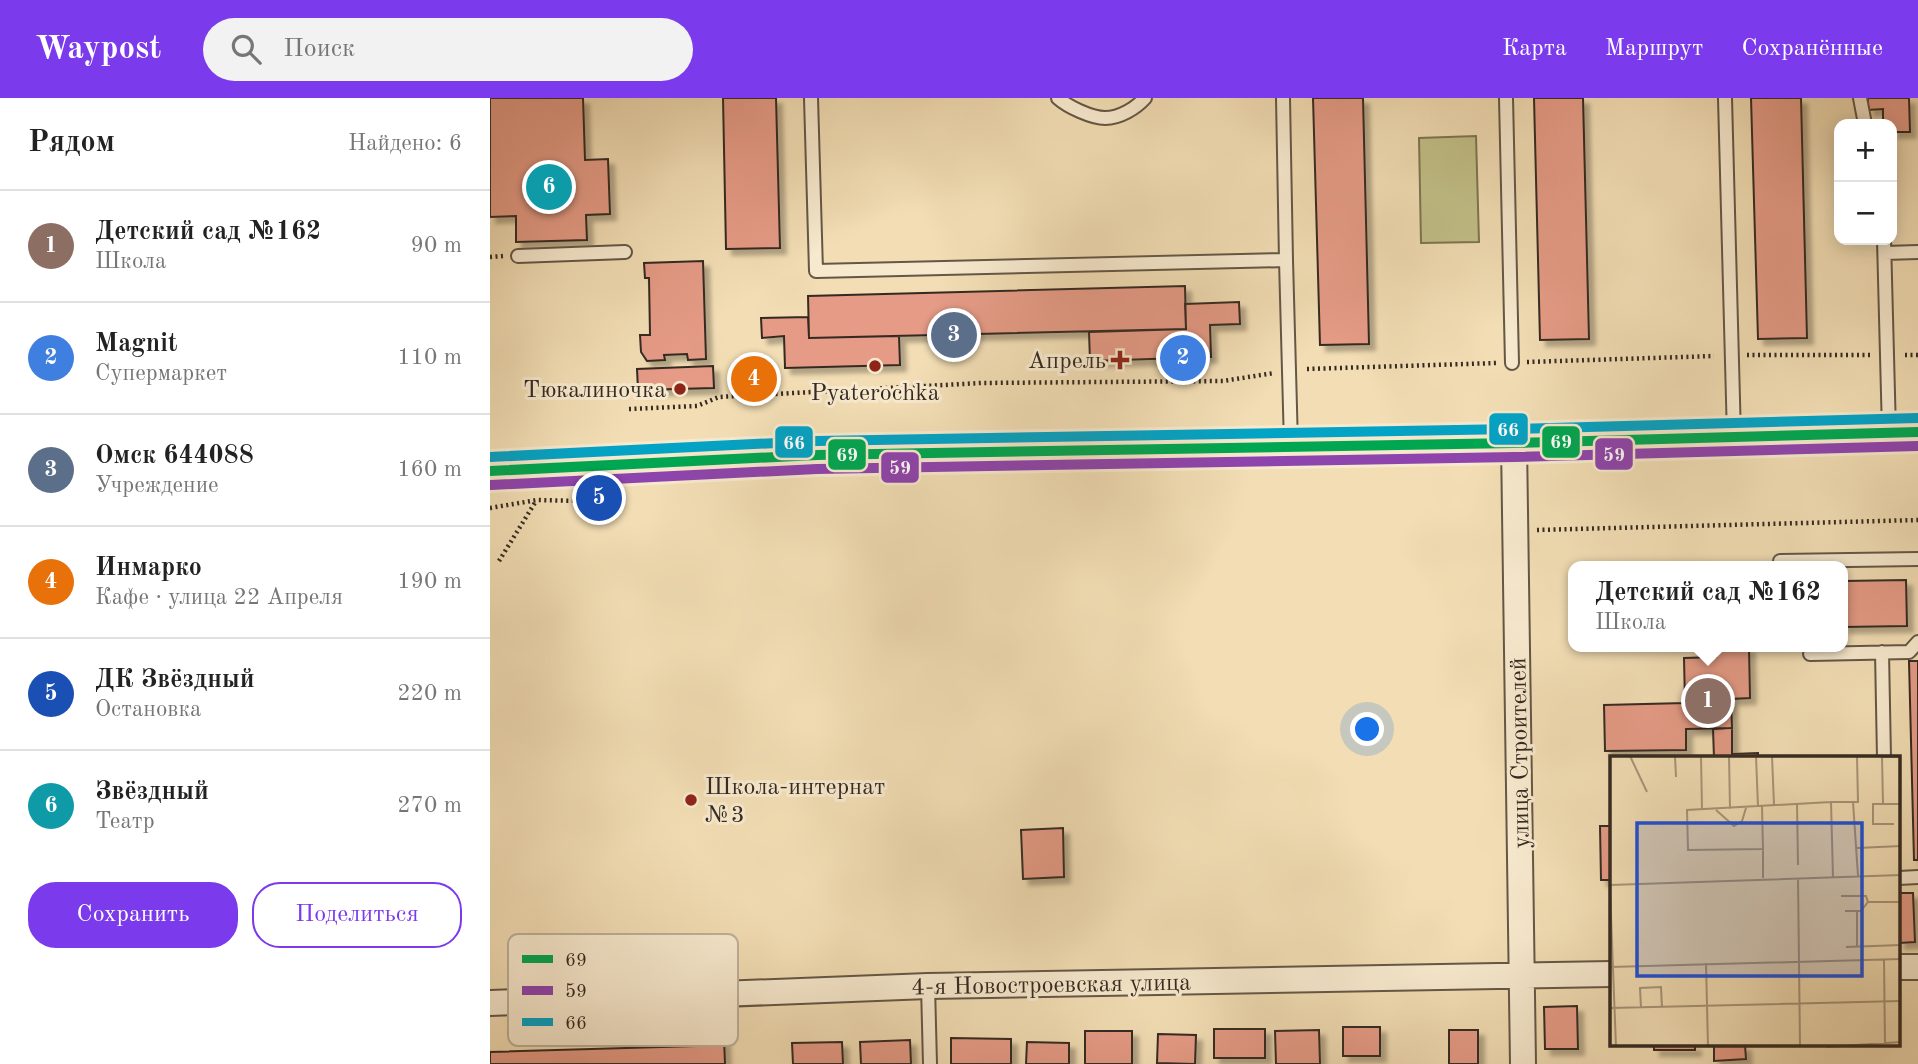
<!DOCTYPE html>
<html lang="ru">
<head>
<meta charset="utf-8">
<style>
	:root { --surface:#fff; --page:#f2f2f2; --text:#222; --muted:#767676; --line:#e0e0e0; --accent:#7c3aed }
	body { margin:0; font-family:"Old Standard TT",serif; background:var(--page); color:var(--text) }
	.controls { position:absolute; right:21px; top:21px; display:grid; overflow:hidden; border-radius:14px; box-shadow:0 4px 18px #0003 }
	.controls button { width:63px; height:63px; display:grid; place-items:center; padding:0; border:0; border-bottom:2px solid var(--line); background:var(--surface); color:var(--text); font:35px sans-serif }
	.you { position:absolute; left:878px; top:632px; width:24px; height:24px; margin:-18px; border:5px solid #fff; border-radius:50%; background:#1a73e8; box-shadow:0 0 0 10px #1a73e833 }
	.badge { display:grid; place-items:center; width:46px; height:46px; border-radius:50%; background:var(--accent); color:#fff; font-size:23px; font-weight:700 }
	.pin { position:absolute; translate:-50% -50%; border:4px solid #fff; box-shadow:0 2px 7px #0006 }
	.popup { position:absolute; left:1078px; top:463px; width:280px; height:91px; box-sizing:border-box; display:grid; place-content:center; border-radius:14px; background:var(--surface); filter:drop-shadow(0 2px 5px #0005); font-size:23px; white-space:nowrap; color:var(--muted) }
	.popup b { font-size:26px; color:var(--text) }
	.popup::after { content:''; position:absolute; left:50%; top:100%; margin-left:-14px; border:14px solid transparent; border-top-color:var(--surface) }
	.list { margin:0; padding:0; list-style:none }
	h2 { display:flex; justify-content:space-between; align-items:center; height:91px; margin:0; padding:0 28px; font-size:30px }
	h2 small { font-size:23px; font-weight:400; color:var(--muted) }
	.list li { display:grid; grid-template-columns:46px 1fr auto; gap:21px; align-items:center; box-sizing:border-box; height:112px; padding:0 28px; border-top:2px solid var(--line) }
	.list b { display:block; font-size:26px; white-space:nowrap }
	.list p { margin:0; font-size:23px; white-space:nowrap; color:var(--muted) }
	.list em { font-size:23px; font-style:normal; color:var(--muted) }
	.actions { display:flex; gap:14px; padding:21px 28px }
	.actions a { flex:1; padding:16px 0; border:2px solid var(--accent); border-radius:28px; text-align:center; font-size:24px; color:var(--accent) }
	.actions .main { background:var(--accent); color:#fff }
	.icon { flex:none; width:38px; height:38px; fill:none; stroke:currentColor; stroke-width:2; stroke-linecap:round; stroke-linejoin:round }
	.map { position:relative; flex:none; width:1428px; height:966px; overflow:hidden }
	header { display:flex; align-items:center; gap:42px; box-sizing:border-box; height:98px; padding:0 35px; background:var(--accent); color:#fff }
	header strong { font-size:33px }
	nav { display:flex; gap:38px; margin-inline-start:auto; font-size:24px }
	.search { width:490px; height:63px; background:var(--page); display:flex; align-items:center; gap:18px; box-sizing:border-box; padding:0 24px; border-radius:38px; color:var(--muted); font-size:26px }
	main { display:flex }
	aside { flex:1; background:var(--surface) }
	.map>svg:first-child { display:block }
	.green { fill:#c2bf87; stroke:#7c7454; stroke-width:2 }
	.building { fill:#e59b86; stroke:#352a21; stroke-width:2; filter:url(#shadow) }
	.lines { fill:none; stroke-linecap:round; stroke-linejoin:round }
	.lane-casing { stroke:#645746; stroke-width:16 }
	.street-casing { stroke:#645746; stroke-width:28 }
	.secondary-casing { stroke:#352a21; stroke-width:37 }
	.path { stroke:#352a21; stroke-width:4.5; stroke-dasharray:2 3.5; stroke-linecap:butt }
	.lane { stroke:#f7e9ce; stroke-width:12 }
	.street { stroke:#f7e9ce; stroke-width:24 }
	.secondary { stroke:#f7e9ce; stroke-width:33 }
	.bus-1-casing { stroke:#f7e9ce; stroke-width:16 }
	.bus-2-casing { stroke:#f7e9ce; stroke-width:16 }
	.bus-3-casing { stroke:#f7e9ce; stroke-width:16 }
	.bus-1 { stroke:#00a651; stroke-width:10 }
	.bus-2 { stroke:#8e44ad; stroke-width:10 }
	.bus-3 { stroke:#03a3c5; stroke-width:10 }
	.poi-dot { fill:#8f2418; stroke:#f7e9ce; stroke-width:2.5 }
	.labels { text-anchor:middle; stroke-width:6; stroke-linejoin:round; paint-order:stroke }
	.poi-label { font-size:24px; fill:#352a21; stroke:#f7e9ce; text-anchor:end }
	.street-label { font-size:24px; fill:#352a21; stroke:#f7e9ce }
	.inset-road { fill:none; stroke:#a69579; stroke-width:2 }
	.view { fill:#1d4ed8; fill-opacity:0.15; stroke:#1d4ed8; stroke-width:3.5 }
	.inset-edge { fill:none; stroke:#352a21; stroke-width:3.5 }
	.key { fill:#f7e9ce; stroke:#bdb09a; stroke-width:2 }
	.key-label { font-size:19px; fill:#352a21 }
	.line-badge { stroke:#f7e9ce; stroke-width:2.5 }
	.badge-label { font-size:19px; text-anchor:middle; font-weight:bold; fill:#fff }
</style>
</head>
<body>
<header>
<strong>Waypost</strong>
<div class="search"><svg class="icon" aria-label="search" viewBox="0 0 24 24"><circle cx="10" cy="10" r="6"/><path d="M15 15l6 6"/></svg>Поиск</div>
<nav><a>Карта</a><a>Маршрут</a><a>Сохранённые</a></nav>
</header>
<main>
<aside>
<h2>Рядом<small>Найдено: 6</small></h2>
<ul class="list">
<li><span class="badge" style="background:#8d6e63">1</span><div><b>Детский сад №162</b><p>Школа</p></div><em>90 m</em></li>
<li><span class="badge" style="background:#3f7fe0">2</span><div><b>Magnit</b><p>Супермаркет</p></div><em>110 m</em></li>
<li><span class="badge" style="background:#5c6f8a">3</span><div><b>Омск 644088</b><p>Учреждение</p></div><em>160 m</em></li>
<li><span class="badge" style="background:#e8710a">4</span><div><b>Инмарко</b><p>Кафе · улица 22 Апреля</p></div><em>190 m</em></li>
<li><span class="badge" style="background:#1a4fb4">5</span><div><b>ДК Звёздный</b><p>Остановка</p></div><em>220 m</em></li>
<li><span class="badge" style="background:#0f9aa8">6</span><div><b>Звёздный</b><p>Театр</p></div><em>270 m</em></li>
</ul>
<div class="actions"><a class="main">Сохранить</a><a>Поделиться</a></div>
</aside>
<div class="map">
<svg width="1428" height="966" viewBox="0 0 1428 966">
	<defs>
		<filter id="shadow"><feDropShadow dx="6" dy="6" stdDeviation="2" flood-color="#0004"/></filter>
	</defs>
	<rect width="100%" height="100%" fill="#f2ddb4"/>
	<filter id="stains"><feTurbulence type="fractalNoise" baseFrequency=".00286" numOctaves="4"/><feColorMatrix values="0 0 0 0 .2 0 0 0 0 .09 0 0 0 0 .02 0 0 0 .5 -.17"/></filter>
	<radialGradient id="worn" r=".72"><stop offset=".6" stop-color="#630" stop-opacity="0"/><stop offset="1" stop-color="#630" stop-opacity=".3"/></radialGradient>
	<path class="green" d="M 986,38 L 989,144 L 931,145 L 929,40 Z"/>
	<path class="building" d="M 0,0 L 93,0 L 95,62 L 118,61 L 120,116 L 96,117 L 97,142 L 26,144 L 26,118 L 0,119 Z
		M 233,0 L 286,0 L 290,150 L 236,151 Z
		M 823,0 L 873,0 L 879,246 L 830,247 Z
		M 1044,0 L 1093,0 L 1099,241 L 1050,242 Z
		M 1261,0 L 1311,0 L 1317,240 L 1268,241 Z
		M 1378,0 L 1419,0 L 1420,34 L 1402,34 L 1402,26 L 1393,26 L 1393,11 L 1378,12 Z
		M 213,163 L 216,261 L 198,262 L 197,256 L 174,257 L 175,262 L 157,263 L 151,254 L 150,237 L 160,237 L 159,180 L 155,180 L 154,165 Z
		M 695,188 L 696,231 L 319,240 L 318,198 Z
		M 749,204 L 750,226 L 720,227 L 721,259 L 600,263 L 599,234 L 696,231 L 695,206 Z
		M 318,219 L 319,240 L 409,238 L 410,267 L 295,270 L 294,238 L 272,240 L 271,220 Z
		M 223,268 L 224,290 L 148,292 L 147,271 Z
		M 246,270 L 258,270 L 258,281 L 246,281 Z
		M 258,270 L 270,270 L 271,281 L 258,281 Z
		M 1416,482 L 1417,528 L 1353,529 L 1353,483 Z
		M 1259,549 L 1260,600 L 1241,601 L 1242,630 L 1196,631 L 1196,652 L 1115,653 L 1114,607 L 1195,605 L 1194,560 L 1226,559 L 1226,550 Z
		M 1419,563 L 1428,563 L 1428,762 L 1424,762 Z
		M 1242,630 L 1242,656 L 1268,655 L 1268,660 L 1224,660 L 1223,631 Z
		M 1110,728 L 1122,728 L 1122,782 L 1111,782 Z
		M 573,730 L 574,779 L 533,781 L 531,732 Z
		M 1409,795 L 1423,795 L 1425,844 L 1409,845 Z
		M 1087,908 L 1088,951 L 1055,951 L 1054,909 Z
		M 853,929 L 890,929 L 890,958 L 853,958 Z
		M 724,931 L 775,931 L 775,960 L 724,960 Z
		M 829,932 L 830,966 L 786,966 L 785,933 Z
		M 959,932 L 988,932 L 988,966 L 959,966 Z
		M 595,933 L 642,933 L 642,966 L 595,966 Z
		M 668,936 L 706,937 L 705,966 L 667,965 Z
		M 234,940 L 235,966 L 0,966 L 0,954 L 206,948 L 206,941 Z
		M 461,940 L 521,941 L 521,966 L 461,966 Z
		M 420,942 L 421,966 L 371,966 L 370,944 Z
		M 352,944 L 353,966 L 303,966 L 302,945 Z
		M 537,944 L 579,945 L 579,966 L 536,966 Z
		M 1164,947 L 1205,947 L 1205,952 L 1164,952 Z
		M 1224,947 L 1255,947 L 1256,961 L 1224,963 Z"/>
	<g class="lines">
		<defs>
			<path id="lane" d="M 321,0 L 326,173 L 796,162 L 793,0
				M 568,0 C 578,9 602,20 615,20 C 630,20 646,10 655,0
				M 1016,0 L 1022,265
				M 1235,0 L 1244,339
				M 1370,0 L 1375,26
				M 1394,142 L 1399,334
				M 1395,155 L 1428,154
				M 28,158 L 135,154
				M 796,162 L 801,347
				M 1290,463 L 1428,461
				M 1392,554 L 1394,660
				M 1320,556 L 1419,554 L 1428,544
				M 1409,780 L 1428,779
				M 438,888 L 440,966"/>
			<path id="street" d="M 1024,345 L 1033,966
				M 1409,869 L 1428,869
				M 0,905 L 438,888 L 1122,876"/>
			<path id="secondary" d="M 0,373 L 327,357 L 1024,345 L 1428,334"/>
		</defs>
		<use href="#lane" class="lane-casing"/>
		<use href="#street" class="street-casing"/>
		<use href="#secondary" class="secondary-casing"/>
		<path class="path" d="M 0,159 L 13,158
			M 1257,257 L 1382,257
			M 1415,257 L 1428,257
			M 1037,264 L 1224,258
			M 817,271 L 1007,265
			M 139,311 L 207,308 L 229,299 L 491,285 L 733,283 L 784,275
			M 0,410 L 47,402 L 91,403
			M 1047,432 L 1428,422
			M 9,463 L 46,403"/>
		<use href="#lane" class="lane"/>
		<use href="#street" class="street"/>
		<use href="#secondary" class="secondary"/>
		<defs>
			<path id="bus-1" d="M 0,373 L 327,357 L 1024,345 L 1428,334"/>
			<path id="bus-2" d="M 1,387 L 327,371 L 1024,359 L 1428,348"/>
			<path id="bus-3" d="M 0,359 L 327,343 L 1024,331 L 1428,320"/>
		</defs>
		<use href="#bus-1" class="bus-1-casing"/>
		<use href="#bus-2" class="bus-2-casing"/>
		<use href="#bus-3" class="bus-3-casing"/>
		<use href="#bus-1" class="bus-1"/>
		<use href="#bus-2" class="bus-2"/>
		<use href="#bus-3" class="bus-3"/>
	</g>
	<g class="poi-dot">
		<path d="M626.5 251.5h7v7h7v7h-7v7h-7v-7h-7v-7h7z"/>
		<circle cx="385" cy="268" r="7"/>
		<circle cx="190" cy="291" r="7"/>
		<circle cx="201" cy="702" r="7"/>
	</g>
	<g class="labels">
		<g class="poi-label">
			<text x="616" y="270">Апрель</text>
			<text x="176" y="299">Тюкалиночка</text>
			<text x="385" y="302" text-anchor="middle">Pyaterochka</text>
			<text x="215" y="696" text-anchor="start">Школа-интернат<tspan x="215" dy="28">№3</tspan></text>
		</g>
		<g class="street-label">
			<text transform="translate(1029 655) rotate(-91)" y="8">улица Строителей</text>
			<text transform="translate(561 886) rotate(-1)" y="8">4-я Новостроевская улица</text>
		</g>
	</g>
	<g transform="translate(1120 658)">
		<rect width="290" height="290" fill="#f2ddb4"/>
		<path class="inset-road" d="M 20,0 L 37,36M 65,0 L 66,21M 91,0 L 92,54M 119,0 L 120,53M 146,0 L 148,51M 162,0 L 164,49M 291,1 L 272,1 L 273,48 L 291,48M 243,46 L 248,120M 187,47 L 188,109M 273,48 L 263,48 L 263,68 L 284,68M 152,50 L 153,93 L 78,94 L 77,54 L 221,46M 106,54 L 124,70 L 132,65 L 136,52M 247,92 L 291,90M 153,93 L 153,122M 223,121 L 221,46 L 248,46 L 247,0M 188,122 L 190,291M 0,129 L 291,119M 0,133 L 6,291M 231,140 L 256,140 L 258,146M 235,155 L 251,155 L 258,146 L 291,146M 247,155 L 247,190M 236,191 L 291,189M 274,204 L 275,287M 96,207 L 98,291M 0,211 L 291,203M 0,252 L 291,245M 31,252 L 30,232 L 51,231 L 52,252M 216,291 L 291,286"/>
		<path class="view" d="M 27,67 L 252,67 L 252,220 L 27,220 Z"/>
		<rect width="290" height="290" class="inset-edge"/>
	</g>
	<rect x="18" y="836" width="230" height="112" rx="10" class="key"/>
	<rect x="32" y="857" width="31" height="8" fill="#00a651"/>
	<rect x="32" y="888" width="31" height="9" fill="#8e44ad"/>
	<rect x="32" y="920" width="31" height="8" fill="#03a3c5"/>
	<g class="key-label">
		<text x="75" y="868">69</text>
		<text x="75" y="899">59</text>
		<text x="75" y="931">66</text>
	</g>
	<g class="line-badge">
		<rect x="998" y="314" width="41" height="34" rx="7" fill="#03a3c5"/>
		<rect x="1051" y="327" width="40" height="34" rx="7" fill="#00a651"/>
		<rect x="284" y="327" width="40" height="34" rx="7" fill="#03a3c5"/>
		<rect x="1104" y="339" width="40" height="34" rx="7" fill="#8e44ad"/>
		<rect x="337" y="340" width="40" height="33" rx="7" fill="#00a651"/>
		<rect x="390" y="353" width="40" height="33" rx="7" fill="#8e44ad"/>
	</g>
	<g class="badge-label">
		<text x="1018" y="338">66</text>
		<text x="1071" y="350">69</text>
		<text x="304" y="351">66</text>
		<text x="1124" y="363">59</text>
		<text x="357" y="363">69</text>
		<text x="410" y="376">59</text>
	</g>
	<rect width="100%" height="100%" filter="url(#stains)"/>
	<rect width="100%" height="100%" fill="url(#worn)"/>
</svg>
<div class="controls">
<button>+</button>
<button>−</button>
</div>
<div class="you"></div>
<div class="pin badge" style="left:1218px;top:603px;background:#8d6e63">1</div>
<div class="popup"><b>Детский сад №162</b>Школа</div>
<div class="pin badge" style="left:693px;top:260px;background:#3f7fe0">2</div>
<div class="pin badge" style="left:464px;top:237px;background:#5c6f8a">3</div>
<div class="pin badge" style="left:264px;top:281px;background:#e8710a">4</div>
<div class="pin badge" style="left:109px;top:400px;background:#1a4fb4">5</div>
<div class="pin badge" style="left:59px;top:89px;background:#0f9aa8">6</div>
</div>
</main>
</body>
</html>
